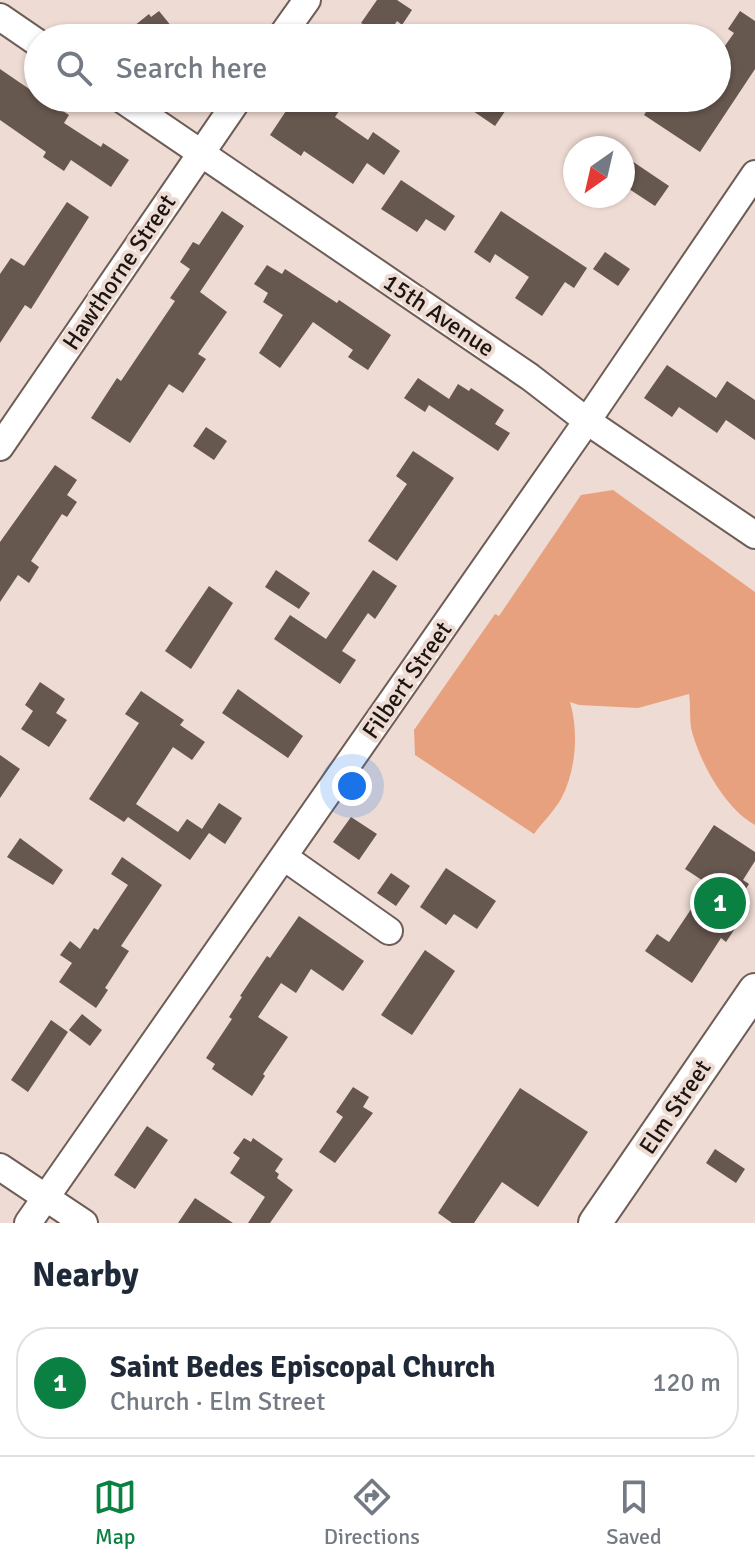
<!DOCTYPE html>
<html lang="en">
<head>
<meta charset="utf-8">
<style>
	:root { --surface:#fff; --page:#f6f6f7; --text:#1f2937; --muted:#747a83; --line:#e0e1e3; --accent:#0b8043 }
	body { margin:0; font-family:Signika,sans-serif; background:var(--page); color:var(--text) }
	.compass { position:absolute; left:563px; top:136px; width:72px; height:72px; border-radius:50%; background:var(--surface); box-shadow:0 2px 6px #0004; rotate:214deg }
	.you { position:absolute; left:352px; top:786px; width:28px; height:28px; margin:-20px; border:6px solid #fff; border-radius:50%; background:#1a73e8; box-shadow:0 0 0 12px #1a73e833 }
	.badge { display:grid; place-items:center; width:52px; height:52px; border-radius:50%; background:var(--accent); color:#fff; font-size:26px; font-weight:700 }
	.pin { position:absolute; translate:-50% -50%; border:4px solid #fff; box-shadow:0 2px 8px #0006 }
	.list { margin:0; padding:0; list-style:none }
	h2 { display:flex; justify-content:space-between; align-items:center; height:104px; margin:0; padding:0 32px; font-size:34px }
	h2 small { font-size:26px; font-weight:400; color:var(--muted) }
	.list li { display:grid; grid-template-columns:52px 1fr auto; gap:24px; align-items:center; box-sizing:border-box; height:112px; margin:0 16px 16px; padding:0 16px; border:2px solid var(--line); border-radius:32px }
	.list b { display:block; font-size:30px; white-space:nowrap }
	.list p { margin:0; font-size:26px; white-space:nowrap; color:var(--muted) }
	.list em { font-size:26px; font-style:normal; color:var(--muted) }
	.icon { flex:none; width:44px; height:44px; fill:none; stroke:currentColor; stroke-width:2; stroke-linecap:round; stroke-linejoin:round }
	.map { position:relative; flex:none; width:755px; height:1223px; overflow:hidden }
	.search { position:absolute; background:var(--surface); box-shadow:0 2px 6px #0004; left:24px; right:24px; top:24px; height:88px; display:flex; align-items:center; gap:20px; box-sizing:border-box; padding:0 28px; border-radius:44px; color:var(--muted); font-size:30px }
	.sheet { height:232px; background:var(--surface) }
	nav { display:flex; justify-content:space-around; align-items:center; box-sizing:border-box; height:112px; border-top:2px solid var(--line); background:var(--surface); font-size:22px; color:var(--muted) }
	nav a { display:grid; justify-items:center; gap:4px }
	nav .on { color:var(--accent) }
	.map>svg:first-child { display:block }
	.green { fill:#e8a17e }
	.building { fill:#66574f }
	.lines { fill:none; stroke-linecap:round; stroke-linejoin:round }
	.minor-casing { stroke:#6d5d56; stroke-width:30 }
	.tertiary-casing { stroke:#6d5d56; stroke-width:36 }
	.minor { stroke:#fff; stroke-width:26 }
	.tertiary { stroke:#fff; stroke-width:32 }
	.labels { text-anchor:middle; stroke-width:8; stroke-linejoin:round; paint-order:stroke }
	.street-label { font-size:24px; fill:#1c1613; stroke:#eedbd3 }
</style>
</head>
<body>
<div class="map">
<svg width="755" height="1223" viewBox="0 0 755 1223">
	<rect width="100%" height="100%" fill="#eedbd3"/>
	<path class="green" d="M 613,490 L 755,592 L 755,825 C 725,808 701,764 692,732 C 689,720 691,706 689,694 L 638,708 L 579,705 L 570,702 C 579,732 576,771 561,799 C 554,811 542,823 534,834 L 415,755 L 414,730 L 495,614 L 499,616 L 581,495 Z"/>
	<path class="building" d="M 377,0 L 397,0 L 412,10 L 402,25 L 397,21 L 386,38 L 361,23 Z
		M 159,11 L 181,38 L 119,38 L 149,14 L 151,17 Z
		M 740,11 L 755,21 L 755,69 L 700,152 L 644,115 L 655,98 L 671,98 L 688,109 L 696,98 L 717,98 L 717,57 L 734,33 L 728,29 Z
		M 0,69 L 38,95 L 38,98 L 43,98 L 69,115 L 64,123 L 101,147 L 103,143 L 129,160 L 111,187 L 71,160 L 64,171 L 43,157 L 46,152 L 0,120 Z
		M 308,98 L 348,98 L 335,117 L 368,140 L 373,132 L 400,151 L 384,175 L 367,163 L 353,184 L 304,151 L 301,156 L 270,135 L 292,102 L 301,108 Z
		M 454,98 L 514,98 L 495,126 Z
		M 623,155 L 669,186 L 655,206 L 623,185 Z
		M 401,180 L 455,216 L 445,231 L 426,219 L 417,232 L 381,209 Z
		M 67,202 L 89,217 L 31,309 L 25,305 L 0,343 L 0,274 L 11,258 L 24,266 Z
		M 222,211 L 244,226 L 200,292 L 227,312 L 198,354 L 206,359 L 183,393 L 169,384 L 130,443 L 91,418 L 117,378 L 121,381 L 175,301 L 170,298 L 190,269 L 180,262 L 193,242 L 199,245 Z
		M 501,211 L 587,268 L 574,288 L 565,282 L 542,316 L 515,298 L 529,277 L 495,254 L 490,263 L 474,252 Z
		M 605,252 L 630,269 L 618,286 L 593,269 Z
		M 267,265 L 282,274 L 285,269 L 337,303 L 339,300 L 391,335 L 368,370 L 348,357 L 353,350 L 313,322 L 280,368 L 259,353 L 283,315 L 263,302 L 268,293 L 254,284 Z
		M 667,365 L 716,398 L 727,381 L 755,400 L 755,440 L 726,420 L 717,433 L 679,407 L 672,417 L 644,398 Z
		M 418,378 L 449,399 L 458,384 L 469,391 L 471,388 L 504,410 L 495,424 L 510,433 L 498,451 L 429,405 L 425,412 L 404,398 Z
		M 206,427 L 227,441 L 214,460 L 193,446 Z
		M 413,451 L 454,478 L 397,561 L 368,541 L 407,484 L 396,476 Z
		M 55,465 L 77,480 L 67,495 L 77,502 L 67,517 L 62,514 L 31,561 L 39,567 L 29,583 L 18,575 L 0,602 L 0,542 Z
		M 276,570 L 310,593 L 299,609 L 265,587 Z
		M 373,570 L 397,586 L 375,619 L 368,613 L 342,651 L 356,660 L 340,684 L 274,639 L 290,615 L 326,639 Z
		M 209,586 L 233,603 L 191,669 L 165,651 Z
		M 40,682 L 65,699 L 56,713 L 67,720 L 49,747 L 21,729 L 33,711 L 25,705 Z
		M 238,689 L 303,736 L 288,758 L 222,713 Z
		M 141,691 L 184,720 L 180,725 L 205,742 L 192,760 L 173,747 L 136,804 L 178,832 L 187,819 L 202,829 L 219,803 L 242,818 L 225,844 L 209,833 L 190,860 L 128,817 L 124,822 L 89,799 L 139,723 L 125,714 Z
		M 0,755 L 20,769 L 0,798 Z
		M 351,817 L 377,834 L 359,860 L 333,842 Z
		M 714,825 L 755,852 L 755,861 L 743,880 L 749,884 L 739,899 L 750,906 L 726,942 L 721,938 L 692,983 L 645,951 L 657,934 L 669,942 L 708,884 L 685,869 Z
		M 20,838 L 63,870 L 53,885 L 7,857 Z
		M 122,857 L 162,885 L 121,946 L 129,951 L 105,988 L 108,990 L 96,1008 L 59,982 L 72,963 L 60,955 L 70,941 L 80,949 L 94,928 L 98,930 L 128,885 L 111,874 Z
		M 446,868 L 496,901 L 477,929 L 454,914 L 446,925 L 420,907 Z
		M 391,873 L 410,886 L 396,906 L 377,893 Z
		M 299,916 L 364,961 L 343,991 L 311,969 L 296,993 L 281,983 L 258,1017 L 288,1037 L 263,1074 L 265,1076 L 252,1096 L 212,1069 L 215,1064 L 206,1058 L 232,1019 L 229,1017 L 242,997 L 240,996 L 267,956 L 270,958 Z
		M 425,950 L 455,971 L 412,1035 L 381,1015 Z
		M 82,1014 L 102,1030 L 90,1046 L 69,1030 Z
		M 51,1020 L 68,1032 L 28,1092 L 11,1080 Z
		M 353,1087 L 369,1097 L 363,1107 L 373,1113 L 335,1163 L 319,1152 L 343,1117 L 336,1112 Z
		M 520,1088 L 588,1132 L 538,1207 L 502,1182 L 474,1223 L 452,1223 L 438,1213 Z
		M 147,1126 L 168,1140 L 135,1189 L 114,1175 Z
		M 244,1138 L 251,1142 L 253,1138 L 283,1159 L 275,1171 L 279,1174 L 277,1178 L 293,1190 L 270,1223 L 248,1223 L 265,1197 L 230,1173 L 240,1158 L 233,1153 Z
		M 715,1149 L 745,1169 L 736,1183 L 706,1163 Z
		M 195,1198 L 233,1223 L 178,1223 Z"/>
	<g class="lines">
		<defs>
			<path id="minor" d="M 0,17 L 38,43
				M 280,38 L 307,0
				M 120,98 L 530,377 L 587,421 L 755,535
				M 0,447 L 239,98
				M 284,857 L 389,931
				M 0,1167 L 84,1223
				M 28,1223 L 587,421 L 755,174"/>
			<path id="tertiary" d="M 595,1223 L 755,990"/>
		</defs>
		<use href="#minor" class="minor-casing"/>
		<use href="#tertiary" class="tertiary-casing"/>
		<use href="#minor" class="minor"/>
		<use href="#tertiary" class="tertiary"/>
	</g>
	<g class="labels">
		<g class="street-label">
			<text transform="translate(119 272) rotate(-56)" y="8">Hawthorne Street</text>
			<text transform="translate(439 315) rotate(34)" y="8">15th Avenue</text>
			<text transform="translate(407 680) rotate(-55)" y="8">Filbert Street</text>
			<text transform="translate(675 1107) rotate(-56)" y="8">Elm Street</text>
		</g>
	</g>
</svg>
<svg class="compass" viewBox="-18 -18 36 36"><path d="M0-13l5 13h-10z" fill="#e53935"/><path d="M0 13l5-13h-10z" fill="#747a83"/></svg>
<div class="you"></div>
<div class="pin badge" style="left:720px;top:903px">1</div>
<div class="search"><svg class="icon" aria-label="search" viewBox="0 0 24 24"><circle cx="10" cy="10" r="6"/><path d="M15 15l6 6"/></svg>Search here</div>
</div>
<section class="sheet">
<h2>Nearby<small></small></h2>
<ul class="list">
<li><span class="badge">1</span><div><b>Saint Bedes Episcopal Church</b><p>Church · Elm Street</p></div><em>120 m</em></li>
</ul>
</section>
<nav>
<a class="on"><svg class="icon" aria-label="map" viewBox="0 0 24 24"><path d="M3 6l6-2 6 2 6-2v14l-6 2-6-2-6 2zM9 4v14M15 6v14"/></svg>Map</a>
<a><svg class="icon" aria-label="directions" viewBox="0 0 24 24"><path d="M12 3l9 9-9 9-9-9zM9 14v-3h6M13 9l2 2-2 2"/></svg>Directions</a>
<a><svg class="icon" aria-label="saved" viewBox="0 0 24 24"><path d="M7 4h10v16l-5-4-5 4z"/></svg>Saved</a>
</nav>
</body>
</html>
